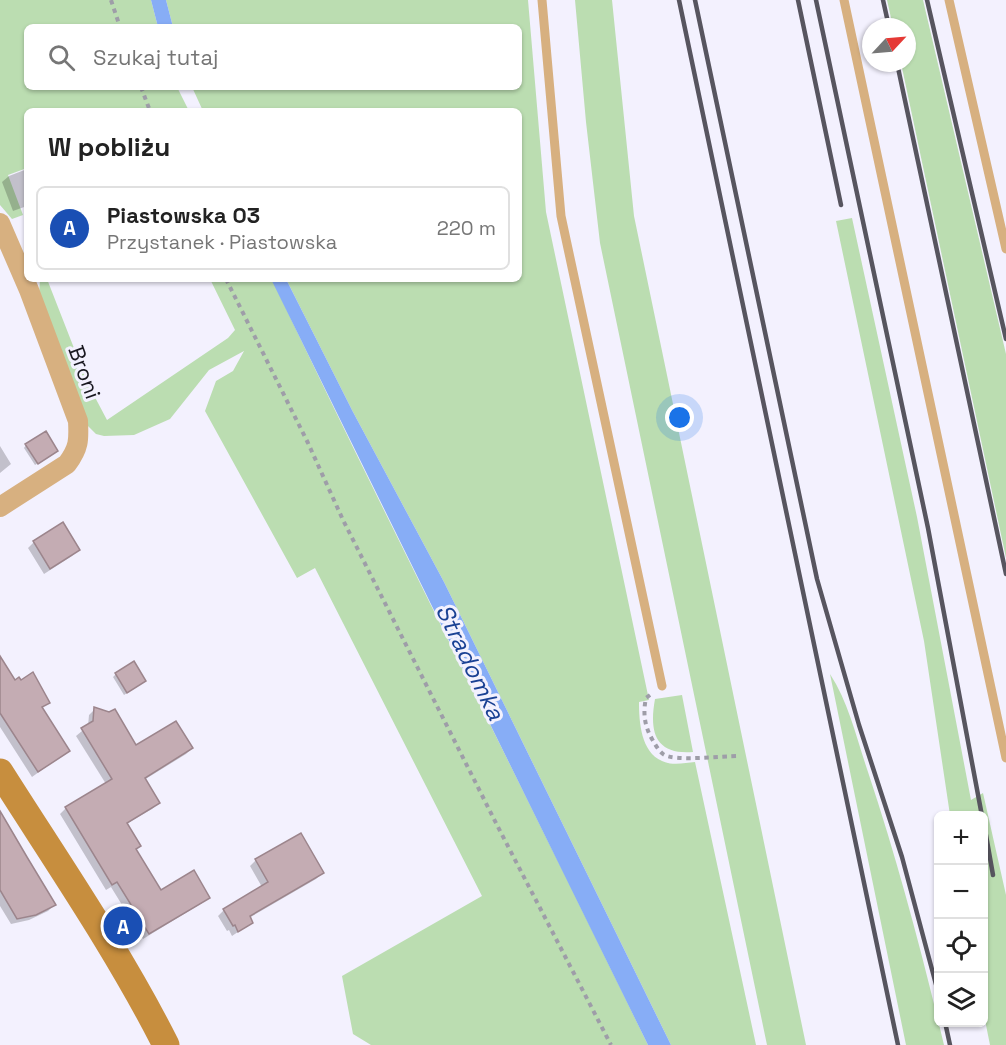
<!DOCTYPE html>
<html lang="pl">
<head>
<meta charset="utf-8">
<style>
	:root { --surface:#fff; --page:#f6f6f6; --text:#222; --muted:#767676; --line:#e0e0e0; --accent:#9c0957 }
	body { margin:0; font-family:"Space Grotesk",sans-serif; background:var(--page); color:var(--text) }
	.controls { position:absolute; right:18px; bottom:18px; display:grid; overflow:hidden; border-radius:9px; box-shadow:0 2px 4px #0004 }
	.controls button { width:54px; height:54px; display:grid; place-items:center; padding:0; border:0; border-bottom:2px solid var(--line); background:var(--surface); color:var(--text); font:30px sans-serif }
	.compass { position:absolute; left:862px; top:18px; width:54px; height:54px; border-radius:50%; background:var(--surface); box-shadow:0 2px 4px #0004; rotate:64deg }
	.you { position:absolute; left:680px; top:418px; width:21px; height:21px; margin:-15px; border:4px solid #fff; border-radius:50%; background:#1a73e8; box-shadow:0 0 0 9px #1a73e833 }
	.badge { display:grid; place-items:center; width:39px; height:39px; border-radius:50%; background:var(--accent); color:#fff; font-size:20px; font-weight:700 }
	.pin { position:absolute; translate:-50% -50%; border:3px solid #fff; box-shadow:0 2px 6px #0006 }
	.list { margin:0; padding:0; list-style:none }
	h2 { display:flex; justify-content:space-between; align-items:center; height:78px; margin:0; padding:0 24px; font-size:26px }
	h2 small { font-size:20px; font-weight:400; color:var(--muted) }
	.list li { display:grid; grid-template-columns:39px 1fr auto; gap:18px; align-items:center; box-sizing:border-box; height:84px; margin:0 12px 12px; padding:0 12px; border:2px solid var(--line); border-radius:9px }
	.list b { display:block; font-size:22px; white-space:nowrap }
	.list p { margin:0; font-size:20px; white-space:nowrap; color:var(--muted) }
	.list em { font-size:20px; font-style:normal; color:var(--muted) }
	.icon { flex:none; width:33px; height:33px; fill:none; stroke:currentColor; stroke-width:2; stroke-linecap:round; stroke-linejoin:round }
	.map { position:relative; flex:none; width:1006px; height:1045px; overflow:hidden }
	.search { position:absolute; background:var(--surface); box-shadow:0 2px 4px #0004; left:24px; top:24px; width:498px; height:66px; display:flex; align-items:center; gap:15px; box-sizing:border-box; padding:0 21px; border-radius:9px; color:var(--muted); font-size:22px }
	.panel { position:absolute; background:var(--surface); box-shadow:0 2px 4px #0004; left:24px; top:108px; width:498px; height:174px; border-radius:9px }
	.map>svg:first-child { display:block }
	.green { fill:#bbddb1 }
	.water { fill:#87adf6 }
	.shadow { fill:#0003 }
	.building { fill:#c4acb3; stroke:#9c858c; stroke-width:1.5 }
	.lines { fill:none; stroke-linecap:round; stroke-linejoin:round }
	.path { stroke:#9e9da8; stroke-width:4; stroke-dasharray:4.5 4.5; stroke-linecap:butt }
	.lane { stroke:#d7b080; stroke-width:9 }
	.street { stroke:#d7b080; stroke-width:20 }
	.secondary { stroke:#c78e3e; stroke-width:27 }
	.rail { stroke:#57555f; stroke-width:4.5 }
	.labels { text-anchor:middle; stroke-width:6; stroke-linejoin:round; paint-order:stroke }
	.street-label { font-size:22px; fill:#191820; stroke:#f3f1fe }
	.water-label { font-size:24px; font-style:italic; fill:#1a4194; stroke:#f3f1fe }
</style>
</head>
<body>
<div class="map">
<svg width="1006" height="1045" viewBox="0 0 1006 1045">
	<rect width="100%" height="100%" fill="#f3f1fe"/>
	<path class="green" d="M 0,0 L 151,0 L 158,27 L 27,27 L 27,87 L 177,87 L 189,111 L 27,111 L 27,168 L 8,175 L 23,215 L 12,219 L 0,205 Z
		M 166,0 L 528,0 L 546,212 L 649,700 L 639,702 C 639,722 641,752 662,761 C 672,766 685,763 695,762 L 756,1045 L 671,1045 L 444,582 L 353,412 L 286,279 L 519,279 L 519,111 L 203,111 L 192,87 L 519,87 L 519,27 L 173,27 Z
		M 575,0 L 612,0 L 634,216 L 806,1045 L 767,1045 L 600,243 L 586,122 Z
		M 887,0 L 923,0 L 1006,354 L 1006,558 L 901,63 L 907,63 L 907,27 L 893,27 Z
		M 852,218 L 917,517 L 971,800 L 983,793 L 1006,895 L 1006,1045 L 990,1045 L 984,1015 L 984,816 L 950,815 L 924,641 L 836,221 Z
		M 40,279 L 47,279 L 88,384 L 107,420 L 228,338 L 235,330 L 210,279 L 272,279 C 394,536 524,789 648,1045 L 371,1045 L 353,1034 L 342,976 L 482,896 L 315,568 L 297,578 L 205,411 L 216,381 L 233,371 L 244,351 L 209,370 L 170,419 L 134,435 L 104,436 L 96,434 L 86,424 L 39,295 Z
		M 830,674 C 849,703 857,740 868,772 C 898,862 922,953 944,1045 L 906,1045 Z
		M 682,695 L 693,752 C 655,755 649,732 655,699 Z"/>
	<path class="water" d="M 151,0 L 166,0 L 173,27 L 158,27 Z
		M 271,279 L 286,279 L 353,412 L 444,582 L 671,1045 L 648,1045 Z"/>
	<path class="shadow" d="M 27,169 L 27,206 L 13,211 L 2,182 L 9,176 Z
		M 26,445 L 54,453 L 35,465 L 24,448 Z
		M 0,446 L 11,464 L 0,473 Z
		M 34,542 L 78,550 L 72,556 L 44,574 L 28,548 Z
		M 0,659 L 14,682 L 48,703 L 41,709 L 68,751 L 32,777 L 0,727 Z
		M 116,674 L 142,683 L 124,695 L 113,677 Z
		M 95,709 L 136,747 L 192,748 L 186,754 L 144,780 L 158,803 L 152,809 L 126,824 L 135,850 L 160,892 L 208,897 L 202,903 L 143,939 L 111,887 L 106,890 L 60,814 L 66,808 L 106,784 L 76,736 L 88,726 L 89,715 Z
		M 0,820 L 54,905 L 48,911 L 29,920 L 11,924 L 0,906 Z
		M 256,860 L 322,873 L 316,879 L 249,918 L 251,923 L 232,936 L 229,930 L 227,931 L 218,916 L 224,910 L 262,887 L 250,866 Z"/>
	<path class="building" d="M 46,431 L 58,451 L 38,464 L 25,444 Z
		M 63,522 L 80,550 L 50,569 L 33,541 Z
		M 0,656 L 15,680 L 19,677 L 21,680 L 33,672 L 50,703 L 42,707 L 70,751 L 38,772 L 0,713 Z
		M 134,661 L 146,681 L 127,693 L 115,673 Z
		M 94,707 L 109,712 L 115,709 L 136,745 L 176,721 L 193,748 L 145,778 L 160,803 L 127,823 L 141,846 L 136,849 L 161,890 L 194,870 L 210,898 L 149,934 L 117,882 L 112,885 L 65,807 L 112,779 L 81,728 L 93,721 Z
		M 0,811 L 27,857 L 56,905 L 36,915 L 17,919 L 0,890 Z
		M 301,833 L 324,873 L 250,916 L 253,923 L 238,932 L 235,925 L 233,926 L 223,909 L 268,882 L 255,859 Z"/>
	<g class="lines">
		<path class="path" d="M 111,0 L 120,27
			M 141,87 L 150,111
			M 226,279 L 308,443 L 343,520 L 497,825 L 611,1045
			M 650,695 L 646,698 C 643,712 644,725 652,739 C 655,744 658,750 663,754 C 673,762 723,756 738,756"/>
		<path class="lane" d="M 542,0 L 561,216 L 662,686
			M 844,0 L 1006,758
			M 949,0 L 1006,249"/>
		<path class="street" d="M 0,223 L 29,290 L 78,421 C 79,440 79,448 67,464 L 0,507"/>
		<path class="secondary" d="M 0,772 C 57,862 118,950 166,1045"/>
		<path class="rail" d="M 679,0 L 898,1045
			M 695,0 L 817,579 L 859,725 L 902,857 L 938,992
			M 798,0 L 841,205
			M 816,0 L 928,528 L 982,816
			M 883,0 L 889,27
			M 927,0 L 1006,339
			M 897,63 L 1006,574
			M 984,824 L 993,875
			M 945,1022 L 950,1045"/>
	</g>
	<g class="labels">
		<g class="street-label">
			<text transform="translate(85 372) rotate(70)" y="8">Broni</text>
		</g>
		<g class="water-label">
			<text transform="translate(470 662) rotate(64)" y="8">Stradomka</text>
		</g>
	</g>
</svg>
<div class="controls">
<button>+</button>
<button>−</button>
<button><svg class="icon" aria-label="locate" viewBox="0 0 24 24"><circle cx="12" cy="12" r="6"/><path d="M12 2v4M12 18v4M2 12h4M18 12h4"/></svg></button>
<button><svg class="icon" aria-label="layers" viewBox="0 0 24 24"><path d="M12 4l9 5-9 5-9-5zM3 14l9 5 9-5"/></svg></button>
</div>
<svg class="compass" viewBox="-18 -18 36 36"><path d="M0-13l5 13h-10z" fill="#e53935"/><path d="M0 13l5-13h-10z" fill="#767676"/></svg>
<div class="you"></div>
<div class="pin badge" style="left:123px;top:926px;background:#1a4fb4">A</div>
<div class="search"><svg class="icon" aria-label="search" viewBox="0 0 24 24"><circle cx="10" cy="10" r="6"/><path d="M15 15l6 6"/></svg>Szukaj tutaj</div>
<section class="panel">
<h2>W pobliżu<small></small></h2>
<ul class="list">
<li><span class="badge" style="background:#1a4fb4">A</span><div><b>Piastowska 03</b><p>Przystanek · Piastowska</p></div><em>220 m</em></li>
</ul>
</section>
</div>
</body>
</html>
